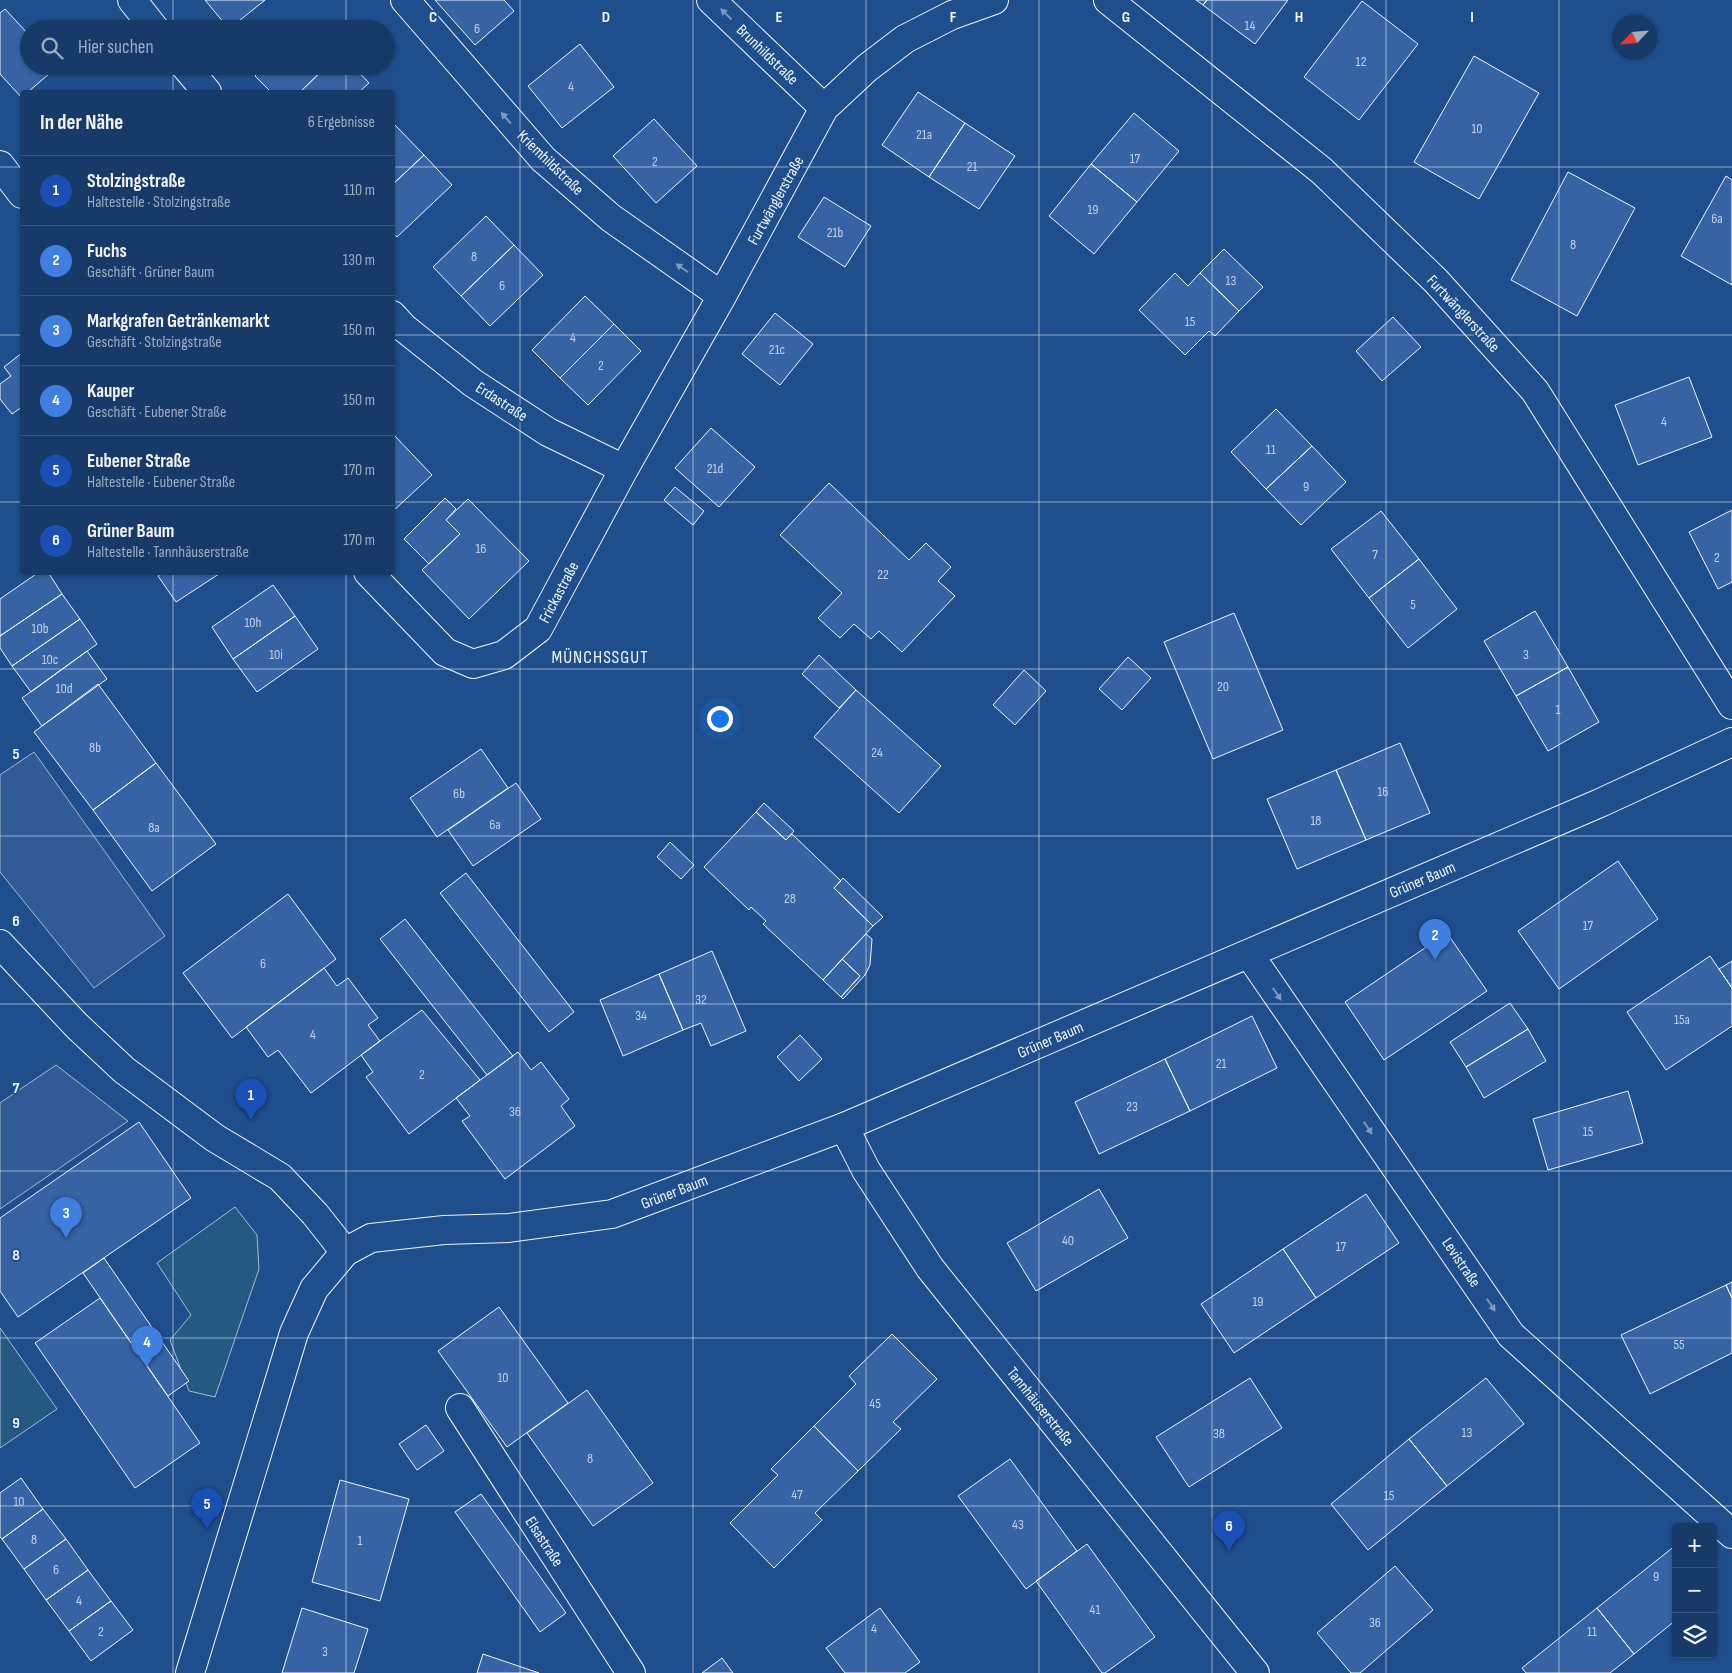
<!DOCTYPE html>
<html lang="de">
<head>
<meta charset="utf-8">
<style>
	:root { --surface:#173a69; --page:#20416f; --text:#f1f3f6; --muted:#9eadc0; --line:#36547d; --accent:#d6ab8b }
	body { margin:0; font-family:"Sofia Sans Condensed",sans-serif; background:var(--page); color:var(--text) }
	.controls { position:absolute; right:15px; bottom:15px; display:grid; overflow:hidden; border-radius:5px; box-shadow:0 1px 4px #0004 }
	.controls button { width:45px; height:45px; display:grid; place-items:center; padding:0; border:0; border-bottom:1px solid var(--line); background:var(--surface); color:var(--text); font:25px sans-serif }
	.compass { position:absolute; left:1612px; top:15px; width:45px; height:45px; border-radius:50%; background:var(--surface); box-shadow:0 1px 4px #0004; rotate:244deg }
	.you { position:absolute; left:719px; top:718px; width:18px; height:18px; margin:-12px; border:4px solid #fff; border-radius:50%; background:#1a73e8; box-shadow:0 0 0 8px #1a73e833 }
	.badge { display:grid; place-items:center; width:32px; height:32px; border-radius:50%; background:var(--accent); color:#fff; font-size:16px; font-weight:700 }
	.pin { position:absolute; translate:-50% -41px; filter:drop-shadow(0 1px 2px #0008) }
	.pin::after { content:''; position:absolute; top:26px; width:18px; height:15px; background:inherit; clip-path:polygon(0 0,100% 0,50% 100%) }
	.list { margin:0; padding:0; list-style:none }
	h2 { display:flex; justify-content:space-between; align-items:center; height:65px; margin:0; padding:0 20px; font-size:21px }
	h2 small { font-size:16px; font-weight:400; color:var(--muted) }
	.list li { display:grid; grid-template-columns:32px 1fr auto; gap:15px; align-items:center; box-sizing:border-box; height:70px; padding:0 20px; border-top:1px solid var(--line) }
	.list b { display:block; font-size:19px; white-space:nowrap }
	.list p { margin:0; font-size:16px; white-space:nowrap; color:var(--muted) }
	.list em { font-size:16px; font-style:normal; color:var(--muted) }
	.icon { flex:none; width:28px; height:28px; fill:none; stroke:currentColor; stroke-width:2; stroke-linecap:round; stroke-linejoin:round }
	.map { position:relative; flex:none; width:1732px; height:1673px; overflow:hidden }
	.search { position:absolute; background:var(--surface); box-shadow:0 1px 4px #0004; left:20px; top:20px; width:375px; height:55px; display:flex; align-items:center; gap:12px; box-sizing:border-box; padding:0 18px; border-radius:28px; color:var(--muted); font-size:19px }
	.panel { position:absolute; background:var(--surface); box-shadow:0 1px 4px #0004; left:20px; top:90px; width:375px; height:485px; border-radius:5px }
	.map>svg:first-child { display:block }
	.green { fill:#245a82; stroke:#a8bbd7 }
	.parking { fill:#305b95; stroke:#a8bbd7 }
	.building { fill:#3563a3; stroke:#f2f6ff }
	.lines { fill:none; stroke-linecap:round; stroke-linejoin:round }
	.street-casing { stroke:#f2f6ff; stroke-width:30 }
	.secondary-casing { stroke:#f2f6ff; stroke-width:30 }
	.street { stroke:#1f4e8c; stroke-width:28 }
	.secondary { stroke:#1f4e8c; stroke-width:28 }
	.oneway { fill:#7e9ac0 }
	.grid { fill:none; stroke:#f2f6ff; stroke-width:1; stroke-opacity:0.55 }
	.labels { text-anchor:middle; stroke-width:4; stroke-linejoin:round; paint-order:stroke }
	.number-label { font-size:14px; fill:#c3d1e8 }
	.street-label { font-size:16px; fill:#f2f6ff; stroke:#1f4e8c }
	.neighbourhood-label { font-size:18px; letter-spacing:1px; fill:#f2f6ff; stroke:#1f4e8c }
	.grid-label { font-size:16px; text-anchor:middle; font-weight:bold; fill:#f2f6ff; stroke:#1f4e8c; stroke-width:4; stroke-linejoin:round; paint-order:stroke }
</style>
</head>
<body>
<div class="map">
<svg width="1732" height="1673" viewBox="0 0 1732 1673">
	<rect width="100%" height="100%" fill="#1f4e8c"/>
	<path class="green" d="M 235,1207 L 257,1235 L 259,1269 L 215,1397 L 189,1391 L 170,1340 L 191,1315 L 157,1263 Z
		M 0,1328 L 57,1409 L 0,1448 Z"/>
	<path class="parking" d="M 34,752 L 165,936 L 94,988 L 0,872 L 0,775 Z
		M 56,1065 L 128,1121 L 0,1209 L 0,1103 Z"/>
	<path class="building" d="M 205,0 L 265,0 L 229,29 Z
		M 435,0 L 504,0 L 514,11 L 475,45 Z
		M 1196,0 L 1207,0 L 1203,5 Z
		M 1207,0 L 1288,0 L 1255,44 L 1203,5 Z
		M 1362,1 L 1418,44 L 1359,120 L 1304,77 Z
		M 5,9 L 29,35 L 29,66 L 57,67 L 28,92 L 22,92 L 22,98 L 0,74 L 0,13 Z
		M 311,22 L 317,29 L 304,29 Z
		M 580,44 L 614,87 L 562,128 L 528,86 Z
		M 1474,56 L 1539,93 L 1479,199 L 1414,162 Z
		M 265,66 L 327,66 L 300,92 L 271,92 L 255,76 Z
		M 327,66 L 353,66 L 369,83 L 359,92 L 300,92 Z
		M 918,92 L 965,123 L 929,177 L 882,145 Z
		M 1134,113 L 1179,151 L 1137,202 L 1091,164 Z
		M 654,119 L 697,166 L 656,203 L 613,156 Z
		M 965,123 L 1015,156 L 979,209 L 929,177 Z
		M 395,125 L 424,155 L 392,185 L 392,127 Z
		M 424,155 L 452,185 L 397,237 L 392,233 L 392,185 Z
		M 1091,164 L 1137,202 L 1094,254 L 1049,216 Z
		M 1568,172 L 1635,208 L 1577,316 L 1511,280 Z
		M 1726,176 L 1732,180 L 1732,285 L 1681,256 Z
		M 824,197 L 871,226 L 845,267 L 798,237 Z
		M 486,216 L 514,245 L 461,296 L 433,267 Z
		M 514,245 L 543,275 L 490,326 L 461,296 Z
		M 1224,249 L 1263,287 L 1239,311 L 1200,273 Z
		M 1175,273 L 1188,286 L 1200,273 L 1239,311 L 1215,336 L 1209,331 L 1185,355 L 1139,310 Z
		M 585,296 L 614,324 L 560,378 L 532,350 Z
		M 775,313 L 813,344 L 780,385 L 742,354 Z
		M 1393,317 L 1421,347 L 1382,381 L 1356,351 Z
		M 614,324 L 641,351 L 588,405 L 560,378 Z
		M 22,353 L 22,407 L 12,414 L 0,399 L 0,384 L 11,376 L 4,367 Z
		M 1689,377 L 1712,437 L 1638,465 L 1615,405 Z
		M 1276,409 L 1312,446 L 1266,489 L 1231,452 Z
		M 711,428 L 755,467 L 719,507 L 675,468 Z
		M 392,433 L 432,475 L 392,512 Z
		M 1312,446 L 1346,482 L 1301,525 L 1266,489 Z
		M 829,483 L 909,560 L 926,543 L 951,567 L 938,581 L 955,596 L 902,652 L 879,631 L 871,639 L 854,624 L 840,638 L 818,618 L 842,593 L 780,535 Z
		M 675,487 L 704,511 L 693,525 L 664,500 Z
		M 445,498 L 456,509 L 446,520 L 460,534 L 429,564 L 404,539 Z
		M 468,499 L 529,561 L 469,619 L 422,570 L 460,534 L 446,520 Z
		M 1732,510 L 1732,582 L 1718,589 L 1689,532 Z
		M 1381,511 L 1419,559 L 1369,598 L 1331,549 Z
		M 1419,559 L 1457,609 L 1408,648 L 1369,598 Z
		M 39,572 L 48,572 L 62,594 L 0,636 L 0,599 Z
		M 163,572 L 222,572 L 176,602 L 158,576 Z
		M 273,585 L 295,616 L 233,659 L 212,627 Z
		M 62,594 L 80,619 L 12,666 L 0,648 L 0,636 Z
		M 1535,611 L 1568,667 L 1516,696 L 1484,641 Z
		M 1234,613 L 1283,730 L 1213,759 L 1164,642 Z
		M 295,616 L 318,649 L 257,692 L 233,659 Z
		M 80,619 L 97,644 L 31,692 L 12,666 Z
		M 87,651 L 107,679 L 42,726 L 22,698 Z
		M 819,655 L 856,690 L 839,708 L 802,674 Z
		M 1128,657 L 1151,678 L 1122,710 L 1099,689 Z
		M 1568,667 L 1599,722 L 1548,751 L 1516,696 Z
		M 1024,670 L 1046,691 L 1015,725 L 993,705 Z
		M 98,684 L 156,763 L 93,810 L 34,732 Z
		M 856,690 L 941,766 L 899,813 L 814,737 Z
		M 1400,743 L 1430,813 L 1366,840 L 1336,770 Z
		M 481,749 L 508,788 L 437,837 L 410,798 Z
		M 156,763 L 216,844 L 152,891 L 93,810 Z
		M 1336,770 L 1366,840 L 1297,869 L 1267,799 Z
		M 516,783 L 541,819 L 473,866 L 448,830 Z
		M 764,803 L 794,831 L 786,840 L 756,812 Z
		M 756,812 L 786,840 L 792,834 L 841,881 L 834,888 L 873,926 L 823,980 L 763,924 L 766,921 L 751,907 L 749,910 L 704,867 Z
		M 670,842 L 694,865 L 681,879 L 657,857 Z
		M 1618,861 L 1658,919 L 1559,989 L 1518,931 Z
		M 466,873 L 574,1012 L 549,1032 L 440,893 Z
		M 843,878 L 883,917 L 873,926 L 834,888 Z
		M 288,894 L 336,959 L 232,1038 L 183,973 Z
		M 405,919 L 513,1056 L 487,1075 L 380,939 Z
		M 1447,933 L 1487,991 L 1384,1060 L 1345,1002 Z
		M 866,934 L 872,939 L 870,965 L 865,975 L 843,999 L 841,997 L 860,976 L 842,959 Z
		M 712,951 L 746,1031 L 711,1046 L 701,1023 L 683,1030 L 659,974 Z
		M 1710,956 L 1732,988 L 1732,1026 L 1666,1070 L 1627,1012 Z
		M 842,959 L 860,976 L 841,997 L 823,980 Z
		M 1732,961 L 1732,988 L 1719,969 Z
		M 324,968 L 337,986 L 348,978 L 378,1018 L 368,1025 L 380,1041 L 311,1093 L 278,1050 L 268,1057 L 246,1027 Z
		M 659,974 L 683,1030 L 623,1056 L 600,1000 Z
		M 1510,1003 L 1528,1029 L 1466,1067 L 1450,1042 Z
		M 422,1010 L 480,1080 L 409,1134 L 366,1077 L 373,1072 L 361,1055 Z
		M 1252,1016 L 1277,1068 L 1190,1111 L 1165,1059 Z
		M 1528,1029 L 1546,1061 L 1484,1098 L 1466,1067 Z
		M 800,1035 L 822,1059 L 799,1081 L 777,1057 Z
		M 518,1052 L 531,1070 L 541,1062 L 569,1099 L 561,1106 L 575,1126 L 505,1179 L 462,1121 L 470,1116 L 456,1098 Z
		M 1165,1059 L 1190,1111 L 1099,1154 L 1075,1102 Z
		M 1628,1091 L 1643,1143 L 1548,1170 L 1533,1119 Z
		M 139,1122 L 191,1198 L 18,1317 L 0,1291 L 0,1218 Z
		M 1099,1189 L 1128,1238 L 1036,1291 L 1007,1243 Z
		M 1366,1194 L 1399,1243 L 1316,1298 L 1283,1249 Z
		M 1283,1249 L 1316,1298 L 1234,1353 L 1201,1304 Z
		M 104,1258 L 189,1381 L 168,1396 L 83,1273 Z
		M 1732,1282 L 1732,1298 L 1726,1285 Z
		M 1726,1285 L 1732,1298 L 1732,1353 L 1650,1394 L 1621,1335 Z
		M 100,1298 L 200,1443 L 135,1488 L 35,1343 Z
		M 499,1307 L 568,1403 L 507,1447 L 438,1351 Z
		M 892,1334 L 937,1379 L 893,1422 L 901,1429 L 858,1471 L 814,1426 L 856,1384 L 849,1376 Z
		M 1250,1378 L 1282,1428 L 1189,1487 L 1156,1437 Z
		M 1486,1378 L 1524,1424 L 1447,1486 L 1409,1439 Z
		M 587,1390 L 653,1483 L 593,1526 L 527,1433 Z
		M 426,1425 L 444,1451 L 417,1470 L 399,1444 Z
		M 814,1426 L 858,1471 L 815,1513 L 822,1520 L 774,1568 L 730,1523 L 778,1475 L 771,1469 Z
		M 1409,1439 L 1447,1486 L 1368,1550 L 1331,1504 Z
		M 1010,1459 L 1077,1551 L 1026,1589 L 958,1496 Z
		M 21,1478 L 43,1509 L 2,1539 L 0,1537 L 0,1493 Z
		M 340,1480 L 409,1499 L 380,1601 L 312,1582 Z
		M 481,1494 L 566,1613 L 540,1632 L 455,1512 Z
		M 43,1509 L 66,1539 L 24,1569 L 2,1539 Z
		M 66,1539 L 88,1570 L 46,1600 L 24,1569 Z
		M 1087,1544 L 1155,1637 L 1105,1673 L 1102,1673 L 1036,1581 Z
		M 1676,1545 L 1676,1620 L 1634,1654 L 1597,1608 Z
		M 1395,1566 L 1433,1610 L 1360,1673 L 1351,1673 L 1317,1633 Z
		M 88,1570 L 111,1601 L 69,1631 L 46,1600 Z
		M 111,1601 L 133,1630 L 91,1661 L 69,1631 Z
		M 302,1608 L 368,1629 L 354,1673 L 282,1673 Z
		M 880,1608 L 920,1662 L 905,1673 L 845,1673 L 826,1648 Z
		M 1597,1608 L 1634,1654 L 1610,1673 L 1526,1673 L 1522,1668 Z
		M 483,1654 L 539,1673 L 477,1673 Z
		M 722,1658 L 733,1673 L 702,1673 Z"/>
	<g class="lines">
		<defs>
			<path id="street" d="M 132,0 L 155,29
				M 405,0 L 543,159 L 611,218 L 722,296
				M 711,0 L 824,108
				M 1108,0 L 1322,171 L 1436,281 L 1535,391 L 1732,705
				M 185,66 L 207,92
				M 0,165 L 22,194
				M 392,315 L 404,328 L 473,383 L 548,432 L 624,469
				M 368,572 L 445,652 L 473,664 L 504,655 L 538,629 L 624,469 L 722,296 L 824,108 L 867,68 L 905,39 L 952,15 L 994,0
				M 0,944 L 77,1026 L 124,1070 L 215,1138 L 280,1177 L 315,1214 L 345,1252
				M 1249,954 L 1511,1335 L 1732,1534
				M 844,1127 L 866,1170 L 930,1268 L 1255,1673
				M 460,1408 L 631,1673"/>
			<path id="secondary" d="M 190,1673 L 294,1333 L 314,1289 L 345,1252 L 371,1238 L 444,1230 L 509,1228 L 612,1214 L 844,1127 L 1600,803 L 1732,742"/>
		</defs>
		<use href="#street" class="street-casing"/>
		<use href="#secondary" class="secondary-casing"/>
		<use href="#street" class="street"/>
		<use href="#secondary" class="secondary"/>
	</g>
	<defs><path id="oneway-solid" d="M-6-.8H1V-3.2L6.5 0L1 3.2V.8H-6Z" transform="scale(1.25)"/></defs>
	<g class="oneway">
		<use href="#oneway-solid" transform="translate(726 14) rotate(-136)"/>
		<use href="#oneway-solid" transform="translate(506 118) rotate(-131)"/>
		<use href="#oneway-solid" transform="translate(682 268) rotate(-145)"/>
		<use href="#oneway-solid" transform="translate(1277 994) rotate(56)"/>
		<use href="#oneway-solid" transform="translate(1368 1128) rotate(56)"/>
		<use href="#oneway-solid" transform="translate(1491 1305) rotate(56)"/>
	</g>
	<path class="grid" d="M 173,0 L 173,29M 346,0 L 346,29M 520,0 L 520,1673M 693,0 L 693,1673M 866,0 L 866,1673M 1039,0 L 1039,1673M 1212,0 L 1212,1673M 1386,0 L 1386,1673M 1559,0 L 1559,1673M 173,66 L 173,92M 346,66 L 346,92M 0,167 L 22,167M 392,167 L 1732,167M 0,335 L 22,335M 392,335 L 1732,335M 0,502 L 22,502M 392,502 L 1732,502M 173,572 L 173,1673M 346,572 L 346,1673M 0,669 L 1732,669M 0,836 L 1732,836M 0,1004 L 1732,1004M 0,1171 L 1732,1171M 0,1338 L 1732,1338M 0,1506 L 1732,1506"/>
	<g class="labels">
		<g class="number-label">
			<text x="1250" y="30">14</text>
			<text x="477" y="33">6</text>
			<text x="1361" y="66">12</text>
			<text x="571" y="91">4</text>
			<text x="1477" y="133">10</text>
			<text x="924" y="139">21a</text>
			<text x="1135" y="163">17</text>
			<text x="655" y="166">2</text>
			<text x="972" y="171">21</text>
			<text x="1093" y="214">19</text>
			<text x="1717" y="223">6a</text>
			<text x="835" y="237">21b</text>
			<text x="1573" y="249">8</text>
			<text x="474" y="261">8</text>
			<text x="1231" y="285">13</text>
			<text x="502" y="290">6</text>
			<text x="1190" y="326">15</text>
			<text x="573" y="342">4</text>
			<text x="777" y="354">21c</text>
			<text x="601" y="370">2</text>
			<text x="1664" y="426">4</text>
			<text x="1271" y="454">11</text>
			<text x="715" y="473">21d</text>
			<text x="1306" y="491">9</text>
			<text x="481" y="553">16</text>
			<text x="1375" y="559">7</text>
			<text x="1717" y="562">2</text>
			<text x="883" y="579">22</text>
			<text x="1413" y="609">5</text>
			<text x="253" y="627">10h</text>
			<text x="40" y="633">10b</text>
			<text x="276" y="659">10i</text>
			<text x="1526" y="659">3</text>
			<text x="50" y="664">10c</text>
			<text x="1223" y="691">20</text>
			<text x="64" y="693">10d</text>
			<text x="1558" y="714">1</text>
			<text x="95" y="752">8b</text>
			<text x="877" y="757">24</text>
			<text x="1383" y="796">16</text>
			<text x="459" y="798">6b</text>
			<text x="1316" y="825">18</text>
			<text x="495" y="829">6a</text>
			<text x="154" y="832">8a</text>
			<text x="790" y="903">28</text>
			<text x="1588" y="930">17</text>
			<text x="263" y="968">6</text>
			<text x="701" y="1004">32</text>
			<text x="641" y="1020">34</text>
			<text x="1682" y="1024">15a</text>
			<text x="313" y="1039">4</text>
			<text x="1221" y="1068">21</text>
			<text x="422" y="1079">2</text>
			<text x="1132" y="1111">23</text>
			<text x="515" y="1116">36</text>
			<text x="1588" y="1136">15</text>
			<text x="1068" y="1245">40</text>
			<text x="1341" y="1251">17</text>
			<text x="1258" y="1306">19</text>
			<text x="1679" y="1349">55</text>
			<text x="503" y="1382">10</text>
			<text x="875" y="1408">45</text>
			<text x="1467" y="1437">13</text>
			<text x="1219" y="1438">38</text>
			<text x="590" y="1463">8</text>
			<text x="797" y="1499">47</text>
			<text x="1389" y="1500">15</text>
			<text x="19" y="1506">10</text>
			<text x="1018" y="1529">43</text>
			<text x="34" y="1544">8</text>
			<text x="360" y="1545">1</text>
			<text x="56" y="1574">6</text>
			<text x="1656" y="1581">9</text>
			<text x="79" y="1605">4</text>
			<text x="1095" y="1614">41</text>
			<text x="1375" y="1627">36</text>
			<text x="874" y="1633">4</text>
			<text x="101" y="1636">2</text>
			<text x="1592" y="1636">11</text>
			<text x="325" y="1656">3</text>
		</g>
		<g class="street-label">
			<text transform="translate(768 54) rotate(44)" y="6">Brunhildstraße</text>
			<text transform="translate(551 162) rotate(44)" y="6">Kriemhildstraße</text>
			<text transform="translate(775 200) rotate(-61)" y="6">Furtwänglerstraße</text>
			<text transform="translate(1464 313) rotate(47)" y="6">Furtwänglerstraße</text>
			<text transform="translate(502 401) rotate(33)" y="6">Erdastraße</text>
			<text transform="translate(558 592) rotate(-62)" y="6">Frickastraße</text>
			<text transform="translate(1422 879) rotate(-23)" y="6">Grüner Baum</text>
			<text transform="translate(1050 1039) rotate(-23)" y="6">Grüner Baum</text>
			<text transform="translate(674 1191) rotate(-21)" y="6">Grüner Baum</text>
			<text transform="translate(1462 1262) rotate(56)" y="6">Levistraße</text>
			<text transform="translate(1041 1406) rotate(51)" y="6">Tannhäuserstraße</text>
			<text transform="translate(545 1541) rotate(57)" y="6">Elsastraße</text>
		</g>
		<g class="neighbourhood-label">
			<text x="600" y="663">MÜNCHSSGUT</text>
		</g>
	</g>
	<g class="grid-label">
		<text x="433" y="22">C</text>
		<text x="606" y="22">D</text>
		<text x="779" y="22">E</text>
		<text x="953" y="22">F</text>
		<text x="1126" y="22">G</text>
		<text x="1299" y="22">H</text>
		<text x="1472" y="22">I</text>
		<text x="16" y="759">5</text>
		<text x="16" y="926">6</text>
		<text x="16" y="1093">7</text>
		<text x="16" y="1260">8</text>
		<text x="16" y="1428">9</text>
	</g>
</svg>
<div class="controls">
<button>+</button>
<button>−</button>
<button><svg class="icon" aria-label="layers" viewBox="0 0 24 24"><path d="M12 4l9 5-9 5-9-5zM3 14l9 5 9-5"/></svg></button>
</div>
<svg class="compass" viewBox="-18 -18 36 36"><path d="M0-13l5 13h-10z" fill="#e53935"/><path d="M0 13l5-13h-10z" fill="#9eadc0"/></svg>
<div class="you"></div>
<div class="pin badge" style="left:251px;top:1120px;background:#1a4fb4">1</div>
<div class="pin badge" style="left:1435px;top:960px;background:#3f7fe0">2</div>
<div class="pin badge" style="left:66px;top:1238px;background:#3f7fe0">3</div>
<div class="pin badge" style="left:147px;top:1367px;background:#3f7fe0">4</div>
<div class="pin badge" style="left:207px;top:1529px;background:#1a4fb4">5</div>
<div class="pin badge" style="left:1229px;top:1551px;background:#1a4fb4">6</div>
<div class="search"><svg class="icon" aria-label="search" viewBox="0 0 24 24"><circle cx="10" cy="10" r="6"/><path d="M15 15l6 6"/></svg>Hier suchen</div>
<section class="panel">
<h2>In der Nähe<small>6 Ergebnisse</small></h2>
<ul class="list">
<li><span class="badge" style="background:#1a4fb4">1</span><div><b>Stolzingstraße</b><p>Haltestelle · Stolzingstraße</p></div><em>110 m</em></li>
<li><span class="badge" style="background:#3f7fe0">2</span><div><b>Fuchs</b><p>Geschäft · Grüner Baum</p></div><em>130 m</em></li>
<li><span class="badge" style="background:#3f7fe0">3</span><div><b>Markgrafen Getränkemarkt</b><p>Geschäft · Stolzingstraße</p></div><em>150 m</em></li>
<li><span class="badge" style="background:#3f7fe0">4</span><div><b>Kauper</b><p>Geschäft · Eubener Straße</p></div><em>150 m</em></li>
<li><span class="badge" style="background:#1a4fb4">5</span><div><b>Eubener Straße</b><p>Haltestelle · Eubener Straße</p></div><em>170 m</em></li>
<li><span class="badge" style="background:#1a4fb4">6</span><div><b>Grüner Baum</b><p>Haltestelle · Tannhäuserstraße</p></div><em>170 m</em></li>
</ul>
</section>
</div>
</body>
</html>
